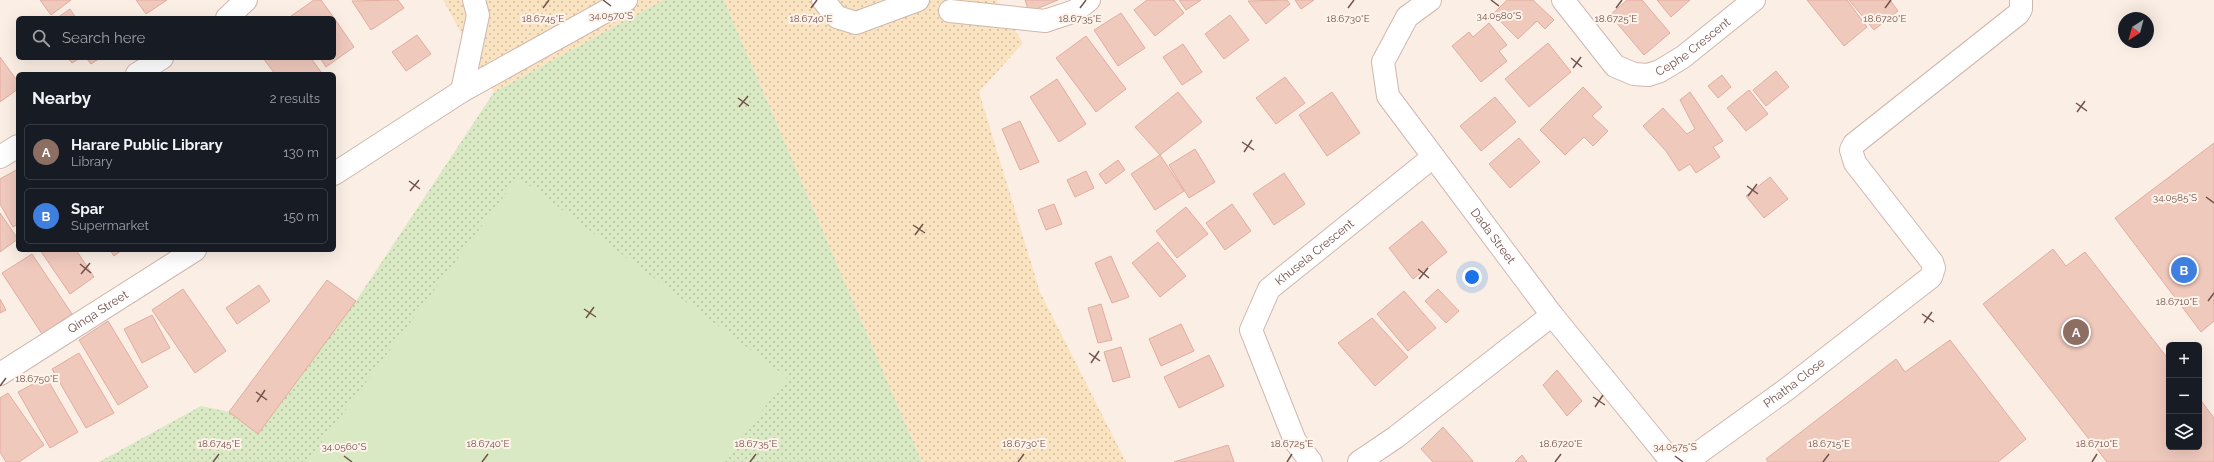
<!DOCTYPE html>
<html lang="en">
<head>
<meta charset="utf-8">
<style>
	:root { --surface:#171b24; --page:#242831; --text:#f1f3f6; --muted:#9ea1a6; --line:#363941; --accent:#8c9099 }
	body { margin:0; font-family:Raleway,sans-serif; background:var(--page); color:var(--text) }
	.controls { position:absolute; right:12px; bottom:12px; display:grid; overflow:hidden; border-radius:6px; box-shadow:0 4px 16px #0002 }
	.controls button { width:36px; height:36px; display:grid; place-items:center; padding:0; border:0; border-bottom:1px solid var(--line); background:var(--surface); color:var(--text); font:20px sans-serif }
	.compass { position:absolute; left:2118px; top:12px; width:36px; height:36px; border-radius:50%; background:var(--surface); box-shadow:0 4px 16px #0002; rotate:216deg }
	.you { position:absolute; left:1472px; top:277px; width:14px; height:14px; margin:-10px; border:3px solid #fff; border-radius:50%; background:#1a73e8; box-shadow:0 0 0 6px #1a73e833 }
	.badge { display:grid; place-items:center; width:26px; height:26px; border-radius:50%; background:var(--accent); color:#fff; font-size:13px; font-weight:700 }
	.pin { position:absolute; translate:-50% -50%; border:2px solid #fff; box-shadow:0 1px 4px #0006 }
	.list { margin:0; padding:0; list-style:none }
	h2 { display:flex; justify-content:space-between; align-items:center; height:52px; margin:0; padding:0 16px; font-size:17px }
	h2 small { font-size:13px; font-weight:400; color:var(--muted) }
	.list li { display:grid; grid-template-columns:26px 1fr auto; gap:12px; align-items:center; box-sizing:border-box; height:56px; margin:0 8px 8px; padding:0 8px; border:1px solid var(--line); border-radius:6px }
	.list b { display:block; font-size:15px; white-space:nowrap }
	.list p { margin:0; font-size:13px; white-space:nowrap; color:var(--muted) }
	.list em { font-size:13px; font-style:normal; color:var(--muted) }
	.icon { flex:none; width:22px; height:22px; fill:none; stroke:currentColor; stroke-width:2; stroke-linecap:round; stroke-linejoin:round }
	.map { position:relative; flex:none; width:2214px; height:462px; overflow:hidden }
	.search { position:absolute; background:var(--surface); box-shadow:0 4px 16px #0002; left:16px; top:16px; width:320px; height:44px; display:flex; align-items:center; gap:10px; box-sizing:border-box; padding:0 14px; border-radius:6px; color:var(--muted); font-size:15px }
	.panel { position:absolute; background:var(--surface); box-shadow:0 4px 16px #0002; left:16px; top:72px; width:320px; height:180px; border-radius:6px }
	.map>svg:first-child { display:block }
	.grass { fill:url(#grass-dots) }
	.sand { fill:url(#sand-dots) }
	.pitch { fill:#d9e9c4 }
	.building { fill:#f0c9bd; stroke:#e2ac9e }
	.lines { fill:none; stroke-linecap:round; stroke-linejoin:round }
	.minor-casing { stroke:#cfb7ae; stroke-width:24 }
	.minor { stroke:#fff; stroke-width:22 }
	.ticks { fill:none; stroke:#73524b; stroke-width:1.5 }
	.labels { text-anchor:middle; stroke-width:4; stroke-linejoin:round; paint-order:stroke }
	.street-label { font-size:12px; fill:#73524b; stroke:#fef3eb }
	.ticks-label { font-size:10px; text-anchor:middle; fill:#73524b; stroke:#fef3eb; stroke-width:4; stroke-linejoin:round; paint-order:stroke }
</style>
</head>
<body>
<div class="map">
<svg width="2214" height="462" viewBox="0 0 2214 462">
	<defs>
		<pattern id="grass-dots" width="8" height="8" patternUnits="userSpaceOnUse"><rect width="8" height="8" fill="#d9e9c4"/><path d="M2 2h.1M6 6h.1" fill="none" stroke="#b4bfa1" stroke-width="1.8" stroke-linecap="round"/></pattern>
		<pattern id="sand-dots" width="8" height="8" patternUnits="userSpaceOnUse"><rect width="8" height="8" fill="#fae3c0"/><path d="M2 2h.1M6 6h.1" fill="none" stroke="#cfbb9e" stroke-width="1.8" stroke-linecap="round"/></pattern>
	</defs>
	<rect width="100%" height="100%" fill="#fbefe5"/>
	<path class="grass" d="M 663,0 L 724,0 L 922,462 L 99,462 L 201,406 L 229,412 L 258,433 L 356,301 L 494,92 Z"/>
	<path class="sand" d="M 443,0 L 663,0 L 494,92 Z
		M 724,0 L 997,0 L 1023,43 L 979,92 L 1040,292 L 1126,462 L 922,462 Z"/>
	<path class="pitch" d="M 518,177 L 787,377 L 724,462 L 307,462 Z"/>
	<path class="building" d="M 40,0 L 71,0 L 51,15 Z
		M 136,0 L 167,0 L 146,14 Z
		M 314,0 L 321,0 L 334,18 L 292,18 L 291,16 Z
		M 398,0 L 404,8 L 371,30 L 352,1 Z
		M 1025,0 L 1058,0 L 1029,12 Z
		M 1147,0 L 1174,0 L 1184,13 L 1155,36 L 1134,10 Z
		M 1179,0 L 1201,0 L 1186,10 Z
		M 1287,0 L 1290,4 L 1266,24 L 1248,1 Z
		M 1295,0 L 1314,0 L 1301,9 Z
		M 1507,0 L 1533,0 L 1554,20 L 1545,29 L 1537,21 L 1518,39 L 1493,14 Z
		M 1627,0 L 1642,0 L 1670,33 L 1644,55 L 1610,15 Z
		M 1657,0 L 1690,0 L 1671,17 Z
		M 1807,0 L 1847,0 L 1867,27 L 1844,46 Z
		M 1849,0 L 1890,0 L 1898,11 L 1874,30 Z
		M 70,9 L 76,18 L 57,18 Z
		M 1121,13 L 1145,48 L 1118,66 L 1094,30 Z
		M 1230,15 L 1249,40 L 1224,59 L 1205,34 Z
		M 334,18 L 354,47 L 326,67 L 320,58 L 334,58 Z
		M 1489,23 L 1507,45 L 1499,51 L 1507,61 L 1481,82 L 1452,46 L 1469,32 L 1473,37 Z
		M 417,35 L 431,54 L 406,71 L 392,52 Z
		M 1086,36 L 1126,89 L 1096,112 L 1056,58 Z
		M 1548,43 L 1571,72 L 1529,107 L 1505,79 Z
		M 1183,44 L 1202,72 L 1182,85 L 1163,57 Z
		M 0,57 L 18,82 L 18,89 L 0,102 Z
		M 68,58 L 80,58 L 72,63 Z
		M 86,58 L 100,58 L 91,64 Z
		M 263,58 L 311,58 L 321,72 L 318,74 L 275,74 Z
		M 1776,71 L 1789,87 L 1766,106 L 1753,90 Z
		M 1722,75 L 1731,87 L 1718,98 L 1708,86 Z
		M 1285,77 L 1305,103 L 1276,124 L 1256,98 Z
		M 1057,79 L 1086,124 L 1059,142 L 1030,97 Z
		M 1583,87 L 1602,107 L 1592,116 L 1608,131 L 1593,146 L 1584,137 L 1565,155 L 1540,130 Z
		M 1749,90 L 1768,114 L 1746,131 L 1727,108 Z
		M 1178,92 L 1202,122 L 1160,155 L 1135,127 Z
		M 1332,92 L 1360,133 L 1327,156 L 1299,115 Z
		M 1690,92 L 1723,141 L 1713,147 L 1720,157 L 1696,173 L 1690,164 L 1679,171 L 1666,151 L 1643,126 L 1663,108 L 1687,134 L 1695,129 L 1680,100 Z
		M 1495,97 L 1516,122 L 1481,151 L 1460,126 Z
		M 1020,121 L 1039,162 L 1020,170 L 1002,129 Z
		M 1519,138 L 1540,162 L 1510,188 L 1489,164 Z
		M 2214,143 L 2214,321 L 2201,332 L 2115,218 Z
		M 1195,149 L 1215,182 L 1189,198 L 1169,165 Z
		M 1160,155 L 1184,191 L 1155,210 L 1131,174 Z
		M 1118,160 L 1125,170 L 1106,184 L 1099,174 Z
		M 18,169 L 18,224 L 13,227 L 0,204 L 0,179 Z
		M 1086,171 L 1094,188 L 1075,197 L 1067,180 Z
		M 1284,173 L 1305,204 L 1274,225 L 1253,194 Z
		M 1770,177 L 1788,199 L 1764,218 L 1746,196 Z
		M 1054,204 L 1062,224 L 1046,230 L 1038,210 Z
		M 1232,204 L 1251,231 L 1225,250 L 1206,223 Z
		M 1186,207 L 1208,234 L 1177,258 L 1156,231 Z
		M 0,213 L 18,239 L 0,252 Z
		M 1422,221 L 1447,252 L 1413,279 L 1389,248 Z
		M 1158,242 L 1186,276 L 1160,297 L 1132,263 Z
		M 2053,249 L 2066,266 L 2085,252 L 2169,360 L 2169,447 L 2199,447 L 2199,398 L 2214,418 L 2214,462 L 2107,462 L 1983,304 Z
		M 40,250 L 76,250 L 94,277 L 70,294 Z
		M 110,250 L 122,250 L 114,256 Z
		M 32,254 L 72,314 L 42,334 L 2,273 Z
		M 1111,256 L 1129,297 L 1112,303 L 1095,263 Z
		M 327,280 L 356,301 L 258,434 L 229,412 Z
		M 259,285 L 270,301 L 237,324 L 226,308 Z
		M 183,289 L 226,351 L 195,373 L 152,310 Z
		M 1438,289 L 1459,311 L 1446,323 L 1425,301 Z
		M 1404,291 L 1436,328 L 1408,351 L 1377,314 Z
		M 0,299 L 6,310 L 0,313 Z
		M 1101,304 L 1112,340 L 1098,343 L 1088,308 Z
		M 152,315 L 170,348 L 142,363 L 124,329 Z
		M 1372,318 L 1408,357 L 1375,386 L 1338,343 Z
		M 108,321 L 148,387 L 118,405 L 79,340 Z
		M 1181,324 L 1194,351 L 1161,366 L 1149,339 Z
		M 1950,340 L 2026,439 L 1998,462 L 1768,462 L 1766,459 L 1896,359 L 1905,372 Z
		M 1121,347 L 1130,377 L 1113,382 L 1104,352 Z
		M 79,353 L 114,413 L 86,428 L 52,369 Z
		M 1209,355 L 1224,386 L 1179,408 L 1164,377 Z
		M 1557,370 L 1582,401 L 1567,416 L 1543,385 Z
		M 46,377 L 78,432 L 50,448 L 18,392 Z
		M 8,393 L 44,445 L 19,462 L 6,462 L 0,452 L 0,398 Z
		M 1443,427 L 1473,461 L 1472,462 L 1433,462 L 1421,449 Z
		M 1228,445 L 1234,462 L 1174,462 Z
		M 1522,455 L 1527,462 L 1515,462 Z"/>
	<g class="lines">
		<defs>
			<g id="minor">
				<path d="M 823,0 L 837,17 L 856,23 L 918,0"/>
				<path id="s1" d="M 1430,0 L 1407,17 L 1383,62 L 1388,96 L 1552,315 L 1672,462"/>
				<path id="s2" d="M 1563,0 L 1615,66 L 1634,74 L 1648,75 L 1660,71 L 1683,57 L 1754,0"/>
				<path d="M 950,11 L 1045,21 L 1075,11 L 1089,0"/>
				<path d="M 227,18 L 246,0"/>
				<path d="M 137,74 L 162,58"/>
				<path d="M 462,91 L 478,15 L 474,0"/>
				<path d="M 0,157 L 18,146"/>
				<path d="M 334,174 L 462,91 L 626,0"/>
				<path id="s3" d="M 0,374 L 195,250"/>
				<path id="s4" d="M 1311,462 L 1295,441 L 1251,330 L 1269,289 L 1433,157"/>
				<path d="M 1359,462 L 1396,437 L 1552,315"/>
				<path id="s5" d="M 1686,462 L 1787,389 L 1931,277 L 1934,268 L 1932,262 L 1855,163 L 1851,150 L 1854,144 L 2018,14 L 2021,9 L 2021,0"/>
			</g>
		</defs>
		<use href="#minor" class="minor-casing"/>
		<use href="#minor" class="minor"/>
	</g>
	<path class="ticks" d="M 603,0 L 611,6M 1491,0 L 1499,6M 543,8 L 549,0M 811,8 L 817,0M 1080,8 L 1086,0M 1348,8 L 1354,0M 1616,8 L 1622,0M 1885,8 L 1891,0M 1571,58 L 1582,67M 1573,68 L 1581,57M 738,98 L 749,106M 2076,103 L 2087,111M 739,107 L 748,96M 2077,112 L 2085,101M 1242,142 L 1254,150M 1244,152 L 1252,140M 409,181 L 420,189M 1747,186 L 1758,194M 410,191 L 419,180M 1748,196 L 1757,184M 2206,197 L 2214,203M 913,225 L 925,233M 915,235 L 923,224M 80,264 L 91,273M 1418,269 L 1429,278M 81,274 L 90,263M 1419,279 L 1428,268M 2208,301 L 2214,293M 584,309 L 596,317M 1922,314 L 1934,322M 586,318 L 594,307M 1924,323 L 1932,312M 1089,353 L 1100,361M 1091,363 L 1099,351M 0,386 L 6,378M 256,392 L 267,400M 1593,397 L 1605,405M 257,402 L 265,390M 1595,407 L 1603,395M 344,456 L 352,462M 1675,456 L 1683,462M 213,462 L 219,454M 482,462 L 488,454M 750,462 L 756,454M 1018,462 L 1024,454M 1287,462 L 1292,454M 1555,462 L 1561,454M 1823,462 L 1829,454M 2092,462 L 2097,454"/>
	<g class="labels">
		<g class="street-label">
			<text dy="4" stroke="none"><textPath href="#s2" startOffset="172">Cephe Crescent</textPath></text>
			<text dy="4" stroke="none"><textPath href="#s1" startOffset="289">Dada Street</textPath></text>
			<text dy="4" stroke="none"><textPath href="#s4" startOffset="249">Khusela Crescent</textPath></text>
			<text dy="4" stroke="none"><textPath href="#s3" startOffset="116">Qinqa Street</textPath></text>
			<text dy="4" stroke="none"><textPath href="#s5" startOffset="134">Phatha Close</textPath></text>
		</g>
	</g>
	<g class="ticks-label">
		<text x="611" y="19">34.0570°S</text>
		<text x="1499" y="19">34.0580°S</text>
		<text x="1616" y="22">18.6725°E</text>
		<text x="1885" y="22">18.6720°E</text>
		<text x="543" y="22">18.6745°E</text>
		<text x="811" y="22">18.6740°E</text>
		<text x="1080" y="22">18.6735°E</text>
		<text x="1348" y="22">18.6730°E</text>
		<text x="2175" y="201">34.0585°S</text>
		<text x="2177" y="305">18.6710°E</text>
		<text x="37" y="382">18.6750°E</text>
		<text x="219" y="447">18.6745°E</text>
		<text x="488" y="447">18.6740°E</text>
		<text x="756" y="447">18.6735°E</text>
		<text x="1024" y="447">18.6730°E</text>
		<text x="1292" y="447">18.6725°E</text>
		<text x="1561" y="447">18.6720°E</text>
		<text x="1829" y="447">18.6715°E</text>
		<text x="2097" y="447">18.6710°E</text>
		<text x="344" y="450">34.0560°S</text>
		<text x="1675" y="450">34.0575°S</text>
	</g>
</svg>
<div class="controls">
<button>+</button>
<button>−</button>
<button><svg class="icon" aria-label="layers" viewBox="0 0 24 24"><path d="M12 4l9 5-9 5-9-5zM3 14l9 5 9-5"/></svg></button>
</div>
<svg class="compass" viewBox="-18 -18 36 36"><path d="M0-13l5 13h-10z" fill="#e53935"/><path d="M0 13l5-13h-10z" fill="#9ea1a6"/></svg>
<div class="you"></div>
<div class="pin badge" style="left:2076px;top:332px;background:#8d6e63">A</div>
<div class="pin badge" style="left:2184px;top:270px;background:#3f7fe0">B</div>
<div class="search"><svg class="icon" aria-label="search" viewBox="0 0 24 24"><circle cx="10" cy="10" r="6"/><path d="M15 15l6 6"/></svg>Search here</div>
<section class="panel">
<h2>Nearby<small>2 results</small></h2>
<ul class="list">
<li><span class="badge" style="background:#8d6e63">A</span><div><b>Harare Public Library</b><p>Library</p></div><em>130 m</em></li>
<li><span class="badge" style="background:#3f7fe0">B</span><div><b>Spar</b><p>Supermarket</p></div><em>150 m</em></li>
</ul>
</section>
</div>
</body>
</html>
